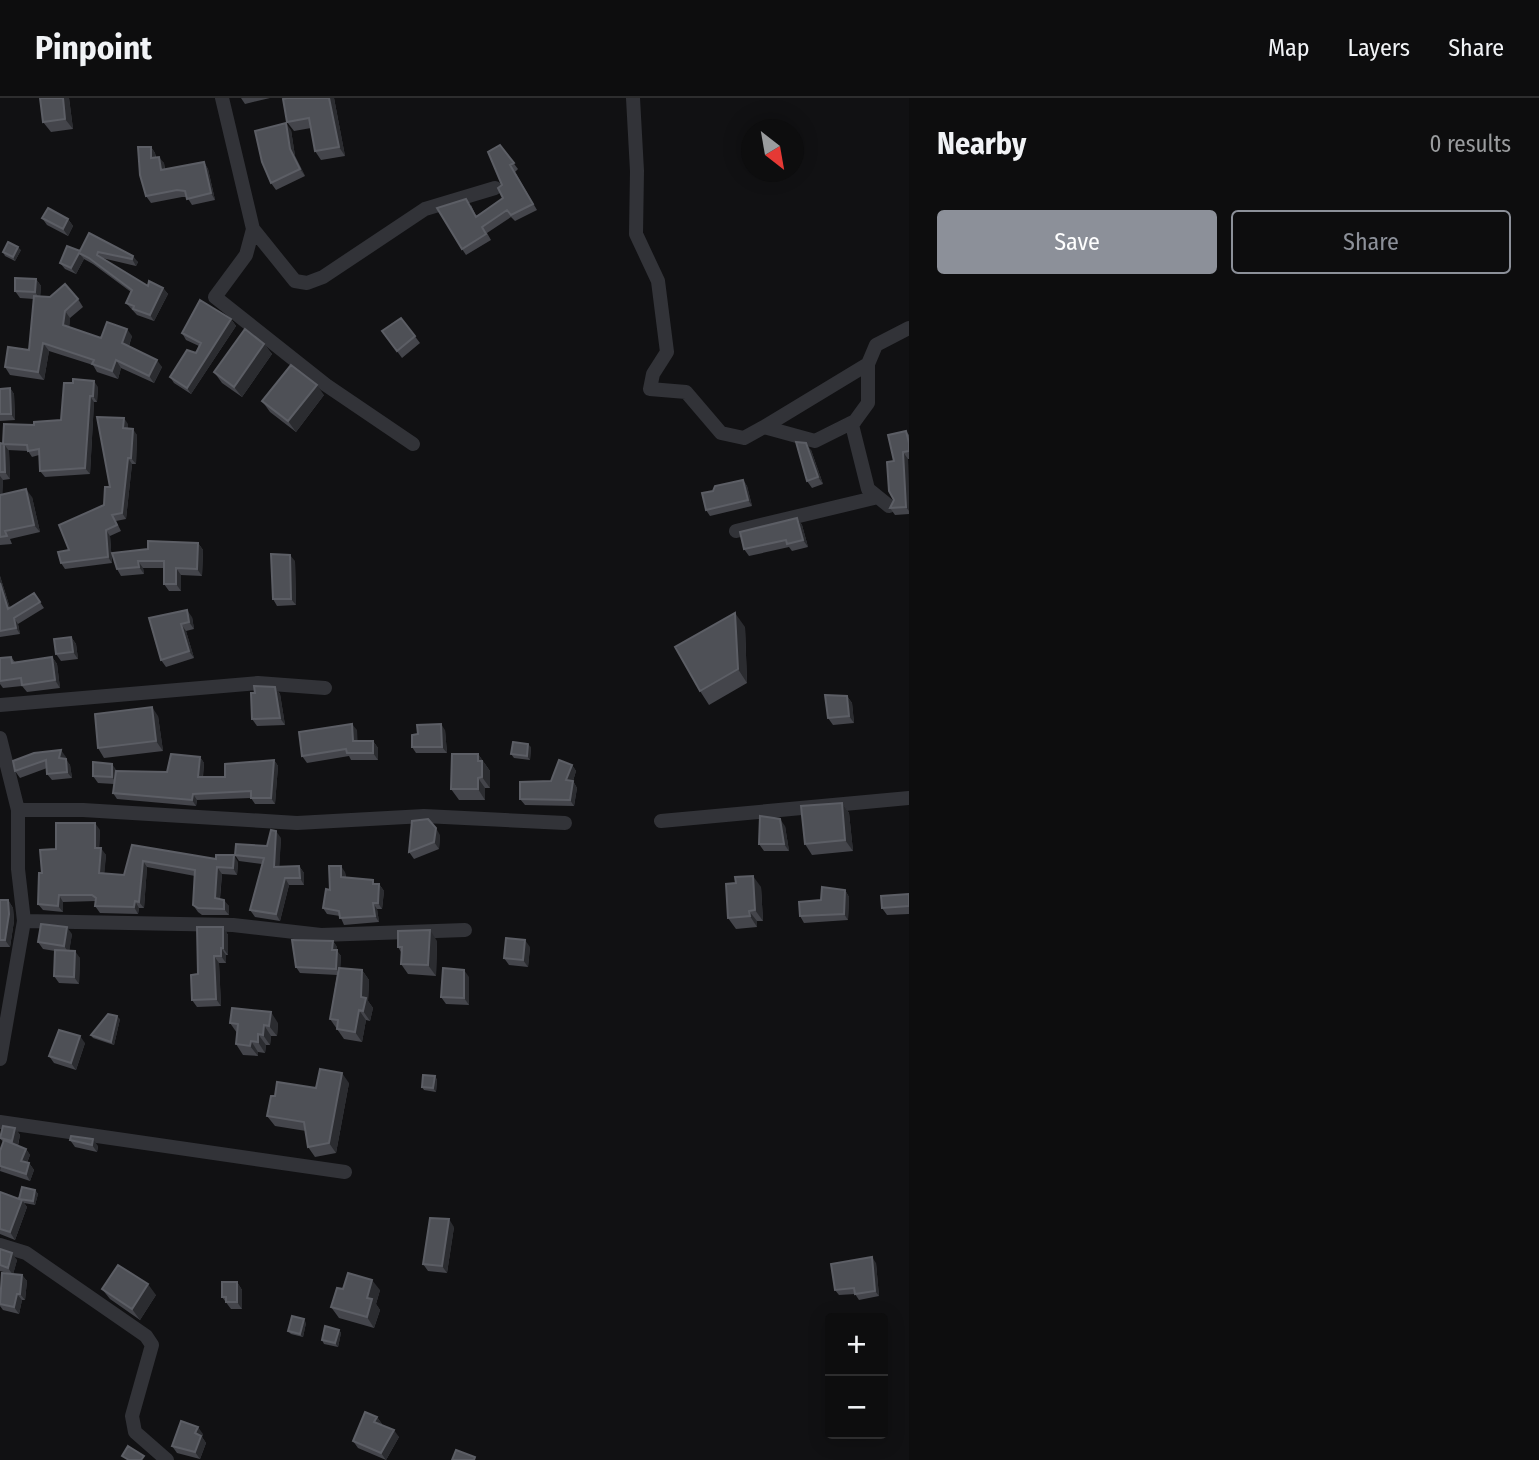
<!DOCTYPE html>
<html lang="en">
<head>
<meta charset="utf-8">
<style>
	:root { --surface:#0d0d0e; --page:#1b1b1c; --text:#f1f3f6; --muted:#9a9c9e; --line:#2d2d2e; --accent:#8c9099 }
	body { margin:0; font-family:"Fira Sans Condensed",sans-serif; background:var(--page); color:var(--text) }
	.controls { position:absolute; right:21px; bottom:21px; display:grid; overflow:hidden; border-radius:7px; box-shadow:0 4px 18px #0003 }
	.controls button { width:63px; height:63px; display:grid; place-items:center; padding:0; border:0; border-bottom:2px solid var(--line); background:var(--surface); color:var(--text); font:35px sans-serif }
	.compass { position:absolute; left:741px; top:21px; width:63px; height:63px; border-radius:50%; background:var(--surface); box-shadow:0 4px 18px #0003; rotate:149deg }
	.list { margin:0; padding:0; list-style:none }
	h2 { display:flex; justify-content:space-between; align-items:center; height:91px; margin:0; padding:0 28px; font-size:30px }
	h2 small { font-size:23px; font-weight:400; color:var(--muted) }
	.actions { display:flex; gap:14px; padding:21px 28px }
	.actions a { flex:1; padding:16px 0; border:2px solid var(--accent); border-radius:7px; text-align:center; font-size:24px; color:var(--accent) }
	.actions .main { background:var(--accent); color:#fff }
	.map { position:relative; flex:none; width:909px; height:1362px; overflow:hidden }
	header { display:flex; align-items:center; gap:42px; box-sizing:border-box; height:98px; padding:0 35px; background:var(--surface); border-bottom:2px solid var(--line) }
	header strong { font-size:33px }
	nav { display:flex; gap:38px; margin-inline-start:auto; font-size:24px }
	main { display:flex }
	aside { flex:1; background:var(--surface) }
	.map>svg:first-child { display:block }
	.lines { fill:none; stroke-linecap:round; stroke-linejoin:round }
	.minor { stroke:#323338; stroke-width:14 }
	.wall { fill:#44454b }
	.shaded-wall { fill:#2b2c30 }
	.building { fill:#4e5056; stroke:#5c5e65; stroke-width:2 }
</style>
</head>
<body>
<header>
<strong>Pinpoint</strong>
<nav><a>Map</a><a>Layers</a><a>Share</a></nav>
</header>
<main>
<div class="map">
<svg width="909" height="1362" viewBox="0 0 909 1362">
	<rect width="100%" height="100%" fill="#111113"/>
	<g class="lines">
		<path class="minor" d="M 222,0 L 253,131 L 295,183 L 307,185 L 323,179 L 425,111 L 495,90
			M 633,0 L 637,73 L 636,136 L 658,183 L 667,254 L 653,276 L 650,291 L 686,294 L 721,335 L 744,340 L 764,329
			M 253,131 L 246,157 L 215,199 L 326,287 L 413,346
			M 855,323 L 815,343 L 764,329 L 868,266
			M 889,408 L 868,391 L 852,327 L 868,305 L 868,266 L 876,247 L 909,230
			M 736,433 L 878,399
			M 0,607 L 258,585 L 325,590
			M 0,640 L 18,712 L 18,771 L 24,823 L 0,961
			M 18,712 L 83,712 L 297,725 L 424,718 L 565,725
			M 661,723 L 909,700
			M 24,823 L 233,827 L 321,837 L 465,832
			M 0,1024 L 345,1074
			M 0,1147 L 26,1155 L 146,1238 L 152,1247 L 132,1318 L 135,1334 L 167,1362"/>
	</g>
	<path class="wall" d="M 69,0 L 73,31 L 51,34 L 43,24 Z
		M 241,0 L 270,0 L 245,6 Z
		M 287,0 L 334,0 L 345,58 L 321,62 L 315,53 L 311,30 L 294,33 L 287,24 Z
		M 291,32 L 295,58 L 305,78 L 276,92 L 271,85 Z
		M 500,47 L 518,71 L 515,74 L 537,112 L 515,123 L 511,119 L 487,135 L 491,142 L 466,157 L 462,151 L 471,107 L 476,118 L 503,100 Z
		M 151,49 L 155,55 L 156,59 L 164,65 L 165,71 L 204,64 L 208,71 L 215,102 L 192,107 L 187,99 L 182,99 L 151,105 L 146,98 Z
		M 42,120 L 68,121 L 73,128 L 68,138 L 47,127 Z
		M 89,135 L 138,164 L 136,168 L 102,160 L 148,188 L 163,190 L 168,196 L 154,223 L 137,217 L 126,205 L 131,194 L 93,166 L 84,161 L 76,176 L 65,171 L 60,165 L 80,153 Z
		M 21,152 L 15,163 L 5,158 L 3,154 Z
		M 36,181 L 41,188 L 40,199 L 78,201 L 83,209 L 70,220 L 69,229 L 101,240 L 132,238 L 129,248 L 162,269 L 154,285 L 121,270 L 118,281 L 97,274 L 93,267 L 49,253 L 44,282 L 10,277 L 5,269 L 29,252 L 34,201 L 20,200 L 15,193 Z
		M 401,220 L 420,245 L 402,260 L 382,233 Z
		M 231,221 L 236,228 L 191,296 L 174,285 L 170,279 L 196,255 L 199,248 L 186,242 L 182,235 Z
		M 264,246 L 272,256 L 242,299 L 222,285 L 214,274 Z
		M 98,289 L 97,304 L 94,304 L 90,376 L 45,379 L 40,373 L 39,357 L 32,359 L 28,353 L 8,352 L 9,353 L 10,381 L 3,382 L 2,397 L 32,399 L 40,434 L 10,441 L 12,446 L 0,447 L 0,345 L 3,346 L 34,327 L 61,322 Z
		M 10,290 L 14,296 L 15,322 L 0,323 L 0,291 Z
		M 324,297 L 296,334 L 270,314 L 262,303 Z
		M 128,326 L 128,331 L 137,337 L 136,366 L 132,366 L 126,421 L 116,423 L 121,433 L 110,438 L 112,465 L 65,471 L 61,465 L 69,452 L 104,407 Z
		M 906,333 L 909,337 L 909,361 L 908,361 L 909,416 L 895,417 L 890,410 L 894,402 Z
		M 811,352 L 823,386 L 812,390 L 807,383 Z
		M 743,382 L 747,388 L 752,408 L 710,418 L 706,412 L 713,393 Z
		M 797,420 L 802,427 L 808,449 L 792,453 L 789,449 L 749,458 L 744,451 Z
		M 198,445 L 203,452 L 202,478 L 181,477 L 181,493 L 169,493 L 164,486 L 164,470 L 143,470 L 144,476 L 121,478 L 117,471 L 148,451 Z
		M 295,463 L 296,507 L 277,508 L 273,501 Z
		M 0,478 L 10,510 L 34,495 L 44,510 L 18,526 L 20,536 L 0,539 Z
		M 192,519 L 194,531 L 186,533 L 194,560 L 166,569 L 161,562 L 149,520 Z
		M 745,529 L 747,585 L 709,607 L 700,593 Z
		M 71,539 L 76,546 L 78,561 L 61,563 L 56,556 Z
		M 11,559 L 15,564 L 52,559 L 57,566 L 60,590 L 27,594 L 22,588 L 3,590 L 0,586 L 0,560 Z
		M 275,589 L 280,596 L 285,627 L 257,628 L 252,621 L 255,595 Z
		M 847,598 L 852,605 L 854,625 L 833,627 L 828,620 Z
		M 158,618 L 163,653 L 104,660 L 98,650 Z
		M 357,632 L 357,643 L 373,643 L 378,650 L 378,662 L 351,662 L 349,658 L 307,665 L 302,658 Z
		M 445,632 L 447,655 L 416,655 L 412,649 L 418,636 Z
		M 531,649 L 530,662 L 514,660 L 511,656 Z
		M 478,656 L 490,673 L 490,690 L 485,690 L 485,702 L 459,702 L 451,691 Z
		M 66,659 L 65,661 L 70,667 L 72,680 L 52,682 L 47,676 L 47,670 L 20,680 L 15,673 L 13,663 Z
		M 200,659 L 204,665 L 203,679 L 225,679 L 274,662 L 278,668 L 275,706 L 255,706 L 251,700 L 197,702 L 196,708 L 117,701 L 113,695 L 114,686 L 98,685 L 93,678 L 117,673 L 167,674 Z
		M 572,667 L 576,673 L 573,683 L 577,690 L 574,708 L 525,707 L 520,701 L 551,683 Z
		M 842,705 L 849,715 L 853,753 L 812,757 L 805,746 Z
		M 785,728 L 789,753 L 764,753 L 759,746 Z
		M 100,732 L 99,750 L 106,757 L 104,775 L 124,777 L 132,747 L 216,761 L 238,764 L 237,777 L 222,776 L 220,801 L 229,808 L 229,817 L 202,817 L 198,814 L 193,807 L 195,778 L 147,769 L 144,810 L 139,810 L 138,816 L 100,815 L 95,808 L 96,803 L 63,804 L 63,814 L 43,812 L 38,806 L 42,775 L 56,751 Z
		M 440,737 L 439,751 L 414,761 L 409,754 Z
		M 281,740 L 279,769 L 299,768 L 304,775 L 304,787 L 289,787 L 280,823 L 255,819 L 250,812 L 262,766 L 239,763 L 235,757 L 267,748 Z
		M 345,774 L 346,780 L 379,786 L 384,793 L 382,811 L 377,811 L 379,824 L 344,827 L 340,818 L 327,816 L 323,810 L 330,792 Z
		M 736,785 L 761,789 L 763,823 L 757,823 L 757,829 L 736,831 L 728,820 Z
		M 845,792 L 849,799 L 848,822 L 804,825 L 800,818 L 821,802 Z
		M 909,796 L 909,816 L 887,817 L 882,810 Z
		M 0,802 L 8,802 L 13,810 L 14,823 L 10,849 L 0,849 Z
		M 223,829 L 228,837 L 228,857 L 226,857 L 226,865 L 219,865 L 221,908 L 197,909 L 192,902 L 198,876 Z
		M 72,836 L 69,853 L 80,860 L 79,886 L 59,885 L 54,878 L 55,853 L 43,851 L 38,844 Z
		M 333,843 L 337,849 L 337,853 L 341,858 L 340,870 L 362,872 L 369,882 L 368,903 L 373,910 L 370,923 L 366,922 L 362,944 L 344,941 L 330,921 L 337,877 L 300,875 L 296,869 Z
		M 437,843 L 436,878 L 408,876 L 401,866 L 401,854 L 398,849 Z
		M 530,849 L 528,869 L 509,867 L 504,860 Z
		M 469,879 L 469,907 L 446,906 L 441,899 Z
		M 120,921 L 114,947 L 93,940 L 91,937 Z
		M 230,925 L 278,925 L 277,938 L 271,938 L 270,947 L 266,947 L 265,955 L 258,954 L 258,958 L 243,957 L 236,946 L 237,935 Z
		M 85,945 L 76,972 L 54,965 L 49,958 Z
		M 435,978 L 437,982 L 436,994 L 424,992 L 422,989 Z
		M 349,985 L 336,1055 L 315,1059 L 308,1049 L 306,1033 L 275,1028 L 267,1018 L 275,998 Z
		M 15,1030 L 20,1037 L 18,1048 L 26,1051 L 30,1057 L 27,1065 L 29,1065 L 34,1072 L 30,1083 L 0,1073 L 3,1044 L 0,1040 Z
		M 70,1042 L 98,1048 L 97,1054 L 75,1049 Z
		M 35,1092 L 38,1096 L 35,1107 L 24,1105 L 27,1109 L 15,1142 L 0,1136 L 0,1094 L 19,1101 Z
		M 454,1129 L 447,1175 L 428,1173 L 423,1166 Z
		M 0,1151 L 17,1162 L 13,1176 L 22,1177 L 27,1183 L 25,1202 L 22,1202 L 19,1216 L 3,1212 L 0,1208 L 0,1191 L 10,1176 L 0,1173 Z
		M 876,1165 L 879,1198 L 859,1202 L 855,1196 L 839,1197 L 835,1192 Z
		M 237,1184 L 242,1192 L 242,1211 L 231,1211 L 222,1199 Z
		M 102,1191 L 156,1197 L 140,1222 L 110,1201 Z
		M 343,1191 L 380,1192 L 376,1206 L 380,1212 L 374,1230 L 339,1220 L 331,1209 Z
		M 306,1225 L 303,1239 L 291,1236 L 288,1233 Z
		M 339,1232 L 341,1235 L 338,1249 L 324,1246 L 322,1242 Z
		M 377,1319 L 382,1326 L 381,1327 L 399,1339 L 386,1362 L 358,1350 L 353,1343 Z
		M 203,1336 L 202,1339 L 206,1345 L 200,1361 L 177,1355 L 172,1348 Z"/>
	<path class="shaded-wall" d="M 63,0 L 69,0 L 73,31 L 65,21 Z
		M 329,0 L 334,0 L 345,58 L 339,49 Z
		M 286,25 L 291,32 L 295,58 L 305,78 L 300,71 L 290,51 Z
		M 151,49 L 155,55 L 156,66 L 151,60 Z
		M 159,59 L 164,65 L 165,78 L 161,72 Z
		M 204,64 L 208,71 L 215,102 L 211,95 Z
		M 68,121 L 73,128 L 68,138 L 63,131 Z
		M 18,149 L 21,152 L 15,163 L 13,159 Z
		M 79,155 L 84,161 L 76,176 L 71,170 Z
		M 133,158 L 138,164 L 136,168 L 132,161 Z
		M 36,181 L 41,188 L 40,201 L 35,194 Z
		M 163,190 L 168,196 L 154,223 L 150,217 Z
		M 65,213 L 70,220 L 69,235 L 63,227 Z
		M 231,221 L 236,228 L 191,296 L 187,290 Z
		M 127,231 L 132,238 L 127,253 L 122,245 Z
		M 43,245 L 49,253 L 44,282 L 38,274 Z
		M 264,246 L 272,256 L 242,299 L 234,289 Z
		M 116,262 L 121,270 L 118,281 L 112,273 Z
		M 157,262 L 162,269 L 154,285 L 149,278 Z
		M 94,283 L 98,289 L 97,304 L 93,298 Z
		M 317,287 L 324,297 L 296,334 L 288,323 Z
		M 10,290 L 14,296 L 15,322 L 11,316 Z
		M 90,298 L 94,304 L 90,376 L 85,370 Z
		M 124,320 L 128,326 L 128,336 L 123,330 Z
		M 133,331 L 137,337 L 136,366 L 131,360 Z
		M 806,345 L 811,352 L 823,386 L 818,379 Z
		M 4,346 L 9,353 L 10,381 L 5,374 Z
		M 903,354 L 908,361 L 909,413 L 906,409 Z
		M 128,360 L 132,366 L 126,421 L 122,415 Z
		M 0,378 L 3,382 L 2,406 L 0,403 Z
		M 743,382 L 747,388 L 752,408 L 748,402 Z
		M 26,391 L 32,399 L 40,434 L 34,427 Z
		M 797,420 L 802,427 L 808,449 L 803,442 Z
		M 106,432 L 110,438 L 112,465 L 108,459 Z
		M 198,445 L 203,452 L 202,478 L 197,471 Z
		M 290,457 L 295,463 L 296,507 L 291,501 Z
		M 138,463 L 143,470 L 144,476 L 139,469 Z
		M 176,470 L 181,477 L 181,493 L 176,486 Z
		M 0,478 L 12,517 L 8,511 L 0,485 Z
		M 187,512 L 192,519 L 194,531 L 189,524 Z
		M 735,515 L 745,529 L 747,585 L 738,571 Z
		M 14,520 L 18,526 L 20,536 L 16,530 Z
		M 181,526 L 186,533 L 194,560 L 189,553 Z
		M 71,539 L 76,546 L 78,561 L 73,554 Z
		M 52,559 L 57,566 L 60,590 L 55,582 Z
		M 275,589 L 280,596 L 285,627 L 280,620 Z
		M 847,598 L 852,605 L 854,625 L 849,618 Z
		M 152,609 L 158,618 L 163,653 L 156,643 Z
		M 352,626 L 357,632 L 358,650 L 353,643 Z
		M 441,626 L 445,632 L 447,655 L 442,649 Z
		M 373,643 L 378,650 L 378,662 L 373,655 Z
		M 528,646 L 531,649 L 530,662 L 527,658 Z
		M 61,652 L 66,659 L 64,666 L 59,660 Z
		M 478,656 L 490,673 L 490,690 L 482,679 L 478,663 Z
		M 200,659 L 204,665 L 202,685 L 198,679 Z
		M 66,661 L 70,667 L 72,680 L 67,674 Z
		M 274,662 L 278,668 L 275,706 L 271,700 Z
		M 112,666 L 117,673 L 117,686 L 112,679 Z
		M 572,667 L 576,673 L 571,689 L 566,682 Z
		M 478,680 L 485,690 L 485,702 L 478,691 Z
		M 573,683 L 577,690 L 574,708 L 570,702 Z
		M 193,696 L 197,702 L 196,708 L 192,702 Z
		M 842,705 L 849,715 L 853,753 L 845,742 Z
		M 780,721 L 785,728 L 789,753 L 784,746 Z
		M 95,725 L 100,732 L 99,756 L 95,750 Z
		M 436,730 L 440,737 L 439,751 L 434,744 Z
		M 276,733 L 281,740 L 279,776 L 274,769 Z
		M 101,750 L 106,757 L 104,781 L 99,775 Z
		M 234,757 L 238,764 L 237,777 L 233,770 Z
		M 143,763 L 147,769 L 144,810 L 139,804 Z
		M 299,768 L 304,775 L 304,787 L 300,780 Z
		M 341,768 L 345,774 L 346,786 L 341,779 Z
		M 217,769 L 222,776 L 219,807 L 215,800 Z
		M 753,778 L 761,789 L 763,823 L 755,812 Z
		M 285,780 L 289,787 L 280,823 L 276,816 Z
		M 379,786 L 384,793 L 382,811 L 378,805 Z
		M 845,792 L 849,799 L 848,822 L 844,816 Z
		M 59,797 L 63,804 L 63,814 L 58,808 Z
		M 8,802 L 13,810 L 14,823 L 10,849 L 5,842 Z
		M 224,802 L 229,808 L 229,817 L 224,811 Z
		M 135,803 L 139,810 L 138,816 L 134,809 Z
		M 373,805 L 377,811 L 379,824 L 375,818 Z
		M 749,813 L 757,823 L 757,829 L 750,818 Z
		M 67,829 L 72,836 L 69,855 L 64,848 Z
		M 223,829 L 228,837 L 228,857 L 223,850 Z
		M 430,832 L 437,843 L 436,878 L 428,867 Z
		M 525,842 L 530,849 L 528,869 L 523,862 Z
		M 333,843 L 337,849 L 337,853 L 341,858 L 340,877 L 336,871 L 332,852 Z
		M 221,850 L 226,857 L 226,865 L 221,858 Z
		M 75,853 L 80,860 L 79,886 L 74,879 Z
		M 214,858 L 219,865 L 221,908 L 216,901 Z
		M 362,872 L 369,882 L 368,903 L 373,910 L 370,923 L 363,913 L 361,899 Z
		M 464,872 L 469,879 L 469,907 L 464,900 Z
		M 359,912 L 366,922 L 362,944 L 355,934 Z
		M 271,914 L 278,925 L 277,938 L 269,928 Z
		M 117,918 L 120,921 L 114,947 L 111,944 Z
		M 264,927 L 271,938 L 270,947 L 263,937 Z
		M 258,936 L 266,947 L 265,955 L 258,944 Z
		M 80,938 L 85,945 L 76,972 L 71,965 Z
		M 251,943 L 258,954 L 258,958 L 250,948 Z
		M 342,975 L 349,985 L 336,1055 L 329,1045 Z
		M 435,978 L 437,982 L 436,994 L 433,990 Z
		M 15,1030 L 20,1037 L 17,1050 L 12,1043 Z
		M 93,1041 L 98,1048 L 97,1054 L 92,1047 Z
		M 26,1051 L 30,1057 L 25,1069 L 21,1063 Z
		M 29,1065 L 34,1072 L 30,1083 L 26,1076 Z
		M 35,1092 L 38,1096 L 35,1107 L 33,1103 Z
		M 22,1102 L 27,1109 L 15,1142 L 10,1134 Z
		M 449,1121 L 454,1129 L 447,1175 L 442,1168 Z
		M 12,1155 L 17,1162 L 13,1177 L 8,1170 Z
		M 872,1159 L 876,1165 L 879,1198 L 875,1193 Z
		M 22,1177 L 27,1183 L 25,1202 L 20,1196 Z
		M 372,1182 L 380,1192 L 376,1206 L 380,1212 L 374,1230 L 367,1219 L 367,1200 Z
		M 237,1184 L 242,1192 L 242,1211 L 237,1204 Z
		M 148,1186 L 156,1197 L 140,1222 L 132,1211 Z
		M 17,1196 L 22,1202 L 19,1216 L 14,1209 Z
		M 304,1221 L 306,1225 L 303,1239 L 300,1236 Z
		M 339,1232 L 341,1235 L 338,1249 L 335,1245 Z
		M 377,1319 L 382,1326 L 379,1331 L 374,1324 Z
		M 198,1329 L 203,1336 L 202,1339 L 206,1345 L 200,1361 L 195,1354 L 195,1335 Z
		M 394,1332 L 399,1339 L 386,1362 L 381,1355 Z"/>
	<path class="building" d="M 40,0 L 63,0 L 65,21 L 43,24 Z
		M 287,0 L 329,0 L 339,49 L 315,53 L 309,20 L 287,24 L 283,1 Z
		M 286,25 L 290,51 L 300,71 L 271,85 L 262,64 L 255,33 Z
		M 500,47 L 514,65 L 510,67 L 533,106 L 511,117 L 507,112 L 482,129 L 486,136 L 462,151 L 437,110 L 466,101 L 476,119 L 503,100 L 498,90 L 502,87 L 488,54 Z
		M 138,49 L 151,49 L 151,60 L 159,59 L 161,72 L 204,64 L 211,95 L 187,101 L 185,93 L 177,92 L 146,98 L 140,77 Z
		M 48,110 L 68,121 L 63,131 L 42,120 Z
		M 89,135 L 133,158 L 132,161 L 98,154 L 97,157 L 148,188 L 149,183 L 163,190 L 150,217 L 133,211 L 134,208 L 126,205 L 132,192 L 89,160 L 79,155 L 71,170 L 60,165 L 67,148 L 80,153 Z
		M 8,144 L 18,149 L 13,159 L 3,154 Z
		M 15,180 L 36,181 L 35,194 L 15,193 Z
		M 65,186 L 78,201 L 65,213 L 63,227 L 101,240 L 107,224 L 127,231 L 122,245 L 157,262 L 149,278 L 116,262 L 112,273 L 92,266 L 94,262 L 43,245 L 38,274 L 5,269 L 8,249 L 29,252 L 34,198 L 50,199 Z
		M 200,202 L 231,221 L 187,290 L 170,279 L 187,252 L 196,255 L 201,245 L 182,235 Z
		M 401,220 L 415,238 L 397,253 L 382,233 Z
		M 245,231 L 264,246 L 234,289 L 214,274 Z
		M 291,267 L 317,287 L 288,323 L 262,303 Z
		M 73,281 L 94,283 L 93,298 L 90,298 L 85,370 L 40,373 L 39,351 L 28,353 L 27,347 L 3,346 L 4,326 L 34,327 L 34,324 L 61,322 L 64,285 L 73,285 Z
		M 10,290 L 11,316 L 0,316 L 0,291 Z
		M 97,319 L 124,320 L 123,330 L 133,331 L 131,360 L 128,360 L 122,415 L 112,417 L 117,427 L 106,432 L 108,459 L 61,465 L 58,454 L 69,452 L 59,427 L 104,407 L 105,389 L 110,389 Z
		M 906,333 L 909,345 L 909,353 L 903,354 L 906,409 L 890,410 L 894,402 L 889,393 L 887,364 L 894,363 L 888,337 Z
		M 796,344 L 806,345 L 818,379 L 807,383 Z
		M 0,345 L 4,346 L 5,374 L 0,374 Z
		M 743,382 L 748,402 L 706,412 L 702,395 L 713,393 L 715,388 Z
		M 26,391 L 34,427 L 5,433 L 7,438 L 0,439 L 0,397 Z
		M 797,420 L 803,442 L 787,446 L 786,442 L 744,451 L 740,434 Z
		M 148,443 L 198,445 L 197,471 L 176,470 L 176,486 L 164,486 L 164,463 L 138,463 L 139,469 L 117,471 L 112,455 L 148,451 Z
		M 271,456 L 290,457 L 291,501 L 273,501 Z
		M 0,485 L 8,511 L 34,495 L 40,504 L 14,520 L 16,530 L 0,533 Z
		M 187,512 L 189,524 L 181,526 L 189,553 L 161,562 L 149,520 Z
		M 735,515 L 738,571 L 700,593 L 675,549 Z
		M 71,539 L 73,554 L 56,556 L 54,541 Z
		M 11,559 L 12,565 L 52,559 L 55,582 L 22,587 L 21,580 L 0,583 L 0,560 Z
		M 254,588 L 275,589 L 280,620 L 252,621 L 251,595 L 255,595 Z
		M 825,597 L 847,598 L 849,618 L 828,620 Z
		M 152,609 L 156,643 L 98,650 L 95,616 Z
		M 352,626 L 353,643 L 373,643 L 373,655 L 347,655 L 346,651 L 302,658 L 299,634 Z
		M 441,626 L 442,649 L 412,649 L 412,637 L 418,636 L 417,627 Z
		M 513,644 L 528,646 L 527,658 L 511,656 Z
		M 61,652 L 59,660 L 66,661 L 67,674 L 47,676 L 46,662 L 15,673 L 13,663 L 34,655 Z
		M 171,656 L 200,659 L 198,679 L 225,679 L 225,666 L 274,662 L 271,700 L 251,700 L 251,693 L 193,696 L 192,702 L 113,695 L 116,673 L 167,674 Z
		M 452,656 L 478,656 L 478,663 L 482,663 L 482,679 L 478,680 L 478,691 L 451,691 Z
		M 559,662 L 572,667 L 566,682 L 573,683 L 570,702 L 520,701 L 520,684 L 551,683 Z
		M 93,664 L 112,666 L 112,679 L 93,678 Z
		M 842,705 L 845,742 L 805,746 L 801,708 Z
		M 760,718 L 780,721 L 784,746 L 759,746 Z
		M 428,721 L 436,730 L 434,744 L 409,754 L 412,723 Z
		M 56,725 L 95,725 L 95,750 L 101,750 L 99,775 L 124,777 L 132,747 L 216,761 L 216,757 L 234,757 L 233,770 L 217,769 L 215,800 L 224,802 L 224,811 L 198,810 L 193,807 L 195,772 L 143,763 L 139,804 L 135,803 L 134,809 L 95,808 L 96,800 L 92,797 L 59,797 L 58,808 L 38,806 L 39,775 L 42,775 L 40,752 L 56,751 Z
		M 271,732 L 276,733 L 274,769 L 299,768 L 300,780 L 285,780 L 276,816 L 250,812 L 264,760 L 235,757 L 236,746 L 267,748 Z
		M 329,768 L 341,768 L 341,779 L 373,782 L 373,786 L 379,786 L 378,805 L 373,805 L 375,818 L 340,820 L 339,813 L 323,810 L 326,791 L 330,792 Z
		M 753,778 L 755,812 L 749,813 L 750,818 L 728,820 L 726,786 L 736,785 L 735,779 Z
		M 822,789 L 845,792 L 844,816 L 800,818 L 799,804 L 821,802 Z
		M 909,796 L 909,808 L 882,810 L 881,798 Z
		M 0,802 L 8,802 L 9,816 L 5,842 L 0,842 Z
		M 41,826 L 67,829 L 64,848 L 38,844 Z
		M 197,829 L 223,829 L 223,850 L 221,850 L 221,858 L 214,858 L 216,901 L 192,902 L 191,877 L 198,876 Z
		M 430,832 L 428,867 L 401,866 L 402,849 L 398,849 L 398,833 Z
		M 506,840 L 525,842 L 523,862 L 504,860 Z
		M 292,842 L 333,843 L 332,852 L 337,852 L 336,871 L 296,869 Z
		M 55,852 L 75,853 L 74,879 L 54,878 Z
		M 339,870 L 362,872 L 361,899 L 366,900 L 363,913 L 359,912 L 355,934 L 337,931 L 338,922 L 330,921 Z
		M 443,870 L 464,872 L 464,900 L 441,899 Z
		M 232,910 L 271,914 L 269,928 L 264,927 L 263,937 L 258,936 L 258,944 L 251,943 L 250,948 L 236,946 L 238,926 L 230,925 Z
		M 108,916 L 117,918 L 111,944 L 91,937 Z
		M 59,932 L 80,938 L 71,965 L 49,958 Z
		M 320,971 L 342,975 L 329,1045 L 308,1049 L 304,1024 L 267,1018 L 271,998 L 275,998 L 277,984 L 316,990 Z
		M 423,977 L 435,978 L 433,990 L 422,989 Z
		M 3,1028 L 15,1030 L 12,1043 L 0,1040 Z
		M 71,1038 L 93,1041 L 92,1047 L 70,1042 Z
		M 4,1042 L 26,1051 L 21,1063 L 29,1065 L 26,1076 L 0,1068 L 0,1053 Z
		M 22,1089 L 35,1092 L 33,1103 L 19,1101 Z
		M 0,1094 L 22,1102 L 10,1134 L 0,1131 Z
		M 430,1120 L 449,1121 L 442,1168 L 423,1166 Z
		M 0,1151 L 12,1155 L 8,1170 L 0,1167 Z
		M 872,1159 L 875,1193 L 855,1196 L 854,1190 L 835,1192 L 831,1166 Z
		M 118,1167 L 148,1186 L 132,1211 L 102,1191 Z
		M 2,1175 L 22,1177 L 20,1196 L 17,1196 L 14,1209 L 0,1206 Z
		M 348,1175 L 372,1182 L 367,1200 L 372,1201 L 367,1219 L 331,1209 L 337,1190 L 343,1191 Z
		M 222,1184 L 237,1184 L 237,1204 L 226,1204 L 226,1199 L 222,1199 Z
		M 292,1218 L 304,1221 L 300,1236 L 288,1233 Z
		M 325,1228 L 339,1232 L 335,1245 L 322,1242 Z
		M 365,1314 L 377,1319 L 374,1324 L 394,1332 L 381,1355 L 353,1343 Z
		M 181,1323 L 198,1329 L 195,1335 L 201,1338 L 195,1354 L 172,1348 Z
		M 128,1348 L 144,1358 L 141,1362 L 129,1362 L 122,1358 Z
		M 456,1352 L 475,1359 L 474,1362 L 452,1362 Z"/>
</svg>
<div class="controls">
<button>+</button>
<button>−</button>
</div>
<svg class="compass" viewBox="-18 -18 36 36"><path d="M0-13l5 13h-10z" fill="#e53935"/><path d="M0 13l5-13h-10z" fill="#9a9c9e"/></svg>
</div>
<aside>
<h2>Nearby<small>0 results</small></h2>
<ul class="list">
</ul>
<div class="actions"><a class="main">Save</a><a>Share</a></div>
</aside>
</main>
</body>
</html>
